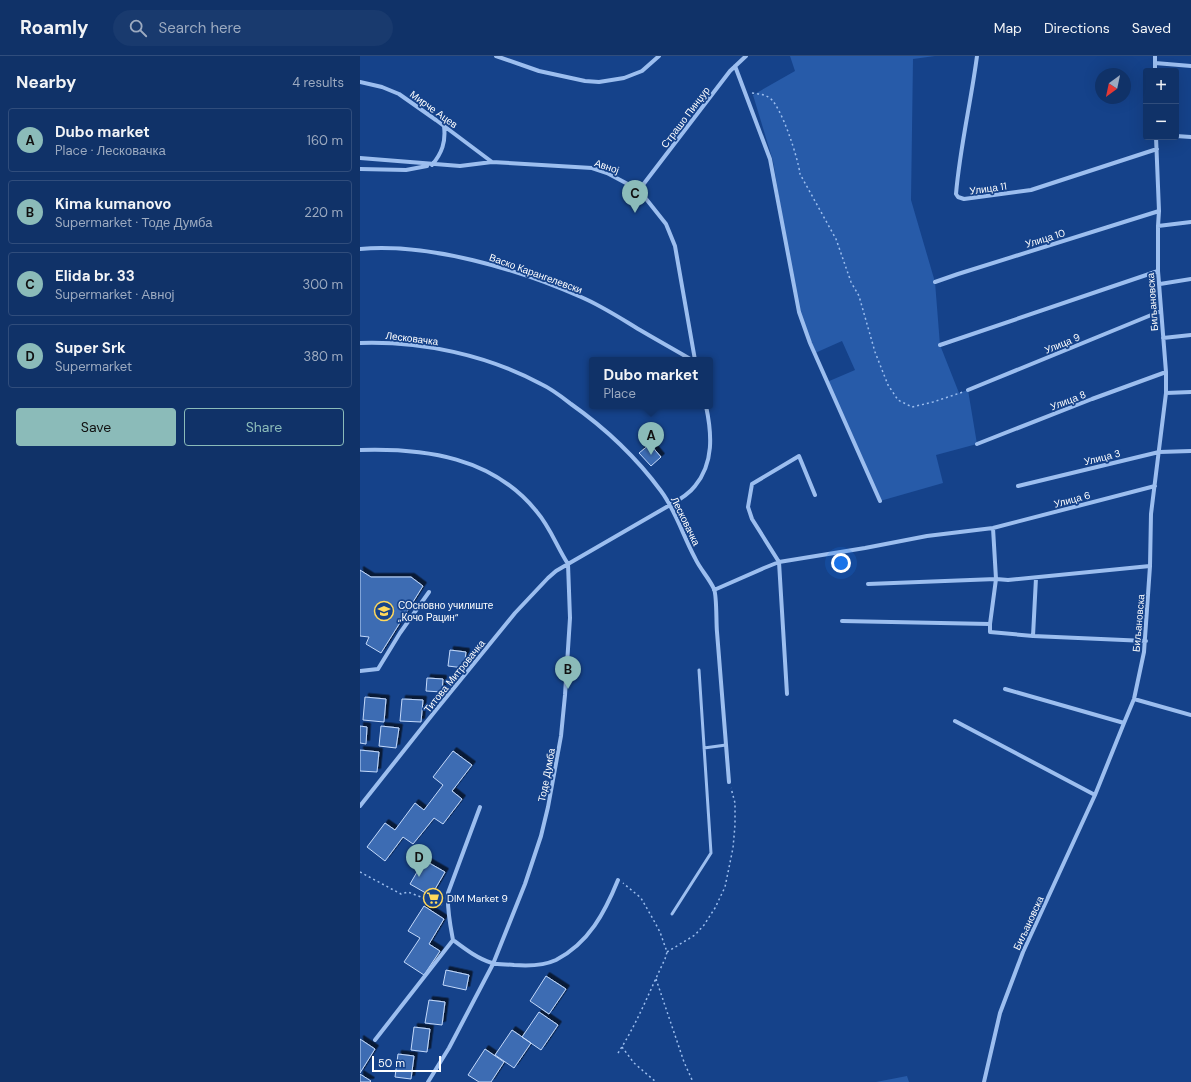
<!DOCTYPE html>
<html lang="en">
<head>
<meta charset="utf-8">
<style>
	:root { --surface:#103268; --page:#193a6e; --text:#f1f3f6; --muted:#9caac0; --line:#304d7c; --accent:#8bbbb9 }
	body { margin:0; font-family:"DM Sans",sans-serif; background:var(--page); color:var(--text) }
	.controls { position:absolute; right:12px; top:12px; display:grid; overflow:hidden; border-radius:4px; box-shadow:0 4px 16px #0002 }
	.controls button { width:36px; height:36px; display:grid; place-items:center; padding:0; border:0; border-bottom:1px solid var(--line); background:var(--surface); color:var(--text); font:20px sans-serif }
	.compass { position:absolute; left:735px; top:12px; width:36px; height:36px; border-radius:50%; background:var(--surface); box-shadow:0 4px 16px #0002; rotate:213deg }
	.scale { position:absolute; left:12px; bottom:10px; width:69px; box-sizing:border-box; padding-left:4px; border:2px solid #fff; border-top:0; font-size:11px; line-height:14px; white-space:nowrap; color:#fff; -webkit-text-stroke:3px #15428a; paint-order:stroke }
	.you { position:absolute; left:481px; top:507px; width:14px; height:14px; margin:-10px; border:3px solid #fff; border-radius:50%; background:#1a73e8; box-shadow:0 0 0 6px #1a73e833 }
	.badge { display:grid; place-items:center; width:26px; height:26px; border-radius:50%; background:var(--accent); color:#111; font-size:13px; font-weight:700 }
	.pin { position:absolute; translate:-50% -33px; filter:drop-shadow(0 1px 2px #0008) }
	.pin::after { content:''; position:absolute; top:21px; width:14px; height:12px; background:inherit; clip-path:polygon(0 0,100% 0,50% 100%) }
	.popup { position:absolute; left:229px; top:301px; width:124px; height:52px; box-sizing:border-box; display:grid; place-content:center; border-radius:4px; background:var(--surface); filter:drop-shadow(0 1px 3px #0005); font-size:13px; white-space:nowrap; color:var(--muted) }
	.popup b { font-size:15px; color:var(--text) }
	.popup::after { content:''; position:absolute; left:50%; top:100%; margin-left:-8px; border:8px solid transparent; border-top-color:var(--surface) }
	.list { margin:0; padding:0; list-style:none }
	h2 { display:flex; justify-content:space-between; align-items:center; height:52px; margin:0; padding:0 16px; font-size:17px }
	h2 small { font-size:13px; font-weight:400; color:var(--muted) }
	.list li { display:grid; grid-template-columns:26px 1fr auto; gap:12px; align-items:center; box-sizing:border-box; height:64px; margin:0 8px 8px; padding:0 8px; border:1px solid var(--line); border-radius:4px }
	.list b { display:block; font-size:15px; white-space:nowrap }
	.list p { margin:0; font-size:13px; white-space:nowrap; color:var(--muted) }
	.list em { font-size:13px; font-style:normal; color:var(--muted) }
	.actions { display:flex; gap:8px; padding:12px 16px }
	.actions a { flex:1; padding:9px 0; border:1px solid var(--accent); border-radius:4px; text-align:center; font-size:14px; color:var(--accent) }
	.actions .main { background:var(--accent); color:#111 }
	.icon { flex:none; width:22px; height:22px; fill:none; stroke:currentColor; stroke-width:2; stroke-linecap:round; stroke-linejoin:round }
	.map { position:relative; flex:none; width:831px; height:1026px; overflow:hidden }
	header { display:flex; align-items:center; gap:24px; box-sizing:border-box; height:56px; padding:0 20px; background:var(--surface); border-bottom:1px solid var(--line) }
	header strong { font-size:19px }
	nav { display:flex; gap:22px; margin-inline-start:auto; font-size:14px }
	.search { width:280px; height:36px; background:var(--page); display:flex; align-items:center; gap:10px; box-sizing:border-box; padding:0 14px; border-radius:22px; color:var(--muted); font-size:15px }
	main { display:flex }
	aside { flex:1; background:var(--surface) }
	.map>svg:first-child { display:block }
	.green { fill:#275ba9 }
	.building { fill:#3d6cb3; stroke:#c3d9fb; filter:url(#shadow) }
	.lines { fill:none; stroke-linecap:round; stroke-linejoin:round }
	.path { stroke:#9cbeef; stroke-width:1.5; stroke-dasharray:2 3; stroke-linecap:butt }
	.lane { stroke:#9cbeef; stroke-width:3 }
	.street { stroke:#9cbeef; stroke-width:4 }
	.labels { text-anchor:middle; stroke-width:3.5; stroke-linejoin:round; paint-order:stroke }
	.street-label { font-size:10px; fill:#fff; stroke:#15428a }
	.poi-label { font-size:10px; fill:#fff; stroke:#15428a; text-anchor:start }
</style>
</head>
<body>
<header>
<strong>Roamly</strong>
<div class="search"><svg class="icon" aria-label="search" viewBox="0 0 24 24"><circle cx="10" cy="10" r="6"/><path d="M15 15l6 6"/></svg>Search here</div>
<nav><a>Map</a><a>Directions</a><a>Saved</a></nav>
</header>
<main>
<aside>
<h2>Nearby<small>4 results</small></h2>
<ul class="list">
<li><span class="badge">A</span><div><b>Dubo market</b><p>Place · Лесковачка</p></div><em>160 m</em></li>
<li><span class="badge">B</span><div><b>Kima kumanovo</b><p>Supermarket · Тоде Думба</p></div><em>220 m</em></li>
<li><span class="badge">C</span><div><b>Elida br. 33</b><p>Supermarket · Авној</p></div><em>300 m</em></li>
<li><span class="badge">D</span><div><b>Super Srk</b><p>Supermarket</p></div><em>380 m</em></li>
</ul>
<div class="actions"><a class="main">Save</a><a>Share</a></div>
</aside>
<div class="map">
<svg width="831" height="1026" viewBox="0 0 831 1026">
	<defs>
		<filter id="shadow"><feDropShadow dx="3.5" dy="-3.5" stdDeviation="0" flood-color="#0009"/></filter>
	</defs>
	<rect width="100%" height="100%" fill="#15428a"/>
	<path class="green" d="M 430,0 L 575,0 L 553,3 L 551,144 L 575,226 L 580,289 L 599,337 L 608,334 L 617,388 L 576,399 L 583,427 L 520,445 L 467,326 L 495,314 L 482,285 L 455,297 L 438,255 L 413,105 L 393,39 L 435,15 Z
		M 547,1020 L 549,1026 L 516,1026 Z"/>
	<path class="building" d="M 290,388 L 301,401 L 291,410 L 279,397 Z
		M 0,514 L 11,521 L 51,521 L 63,530 L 21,597 L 6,588 L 9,581 L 0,580 Z
		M 90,594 L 106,596 L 104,612 L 88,610 Z
		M 67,622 L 83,623 L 82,636 L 66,635 Z
		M 5,641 L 26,643 L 24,666 L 3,664 Z
		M 42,643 L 63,644 L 61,666 L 40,665 Z
		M 0,670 L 7,671 L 6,688 L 0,687 Z
		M 21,670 L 39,672 L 36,692 L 19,690 Z
		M 0,694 L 19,696 L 17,716 L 0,715 Z
		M 93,695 L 112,709 L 92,735 L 102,743 L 83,768 L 74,762 L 53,788 L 43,781 L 25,805 L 7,791 L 25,767 L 35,774 L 55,747 L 64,754 L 83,729 L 73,721 Z
		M 64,804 L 85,816 L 71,840 L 50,828 Z
		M 64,850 L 84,863 L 69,888 L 80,895 L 64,919 L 44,906 L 60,882 L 48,875 Z
		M 86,914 L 109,919 L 106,934 L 83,929 Z
		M 186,920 L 206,933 L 189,958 L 170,945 Z
		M 69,944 L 85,946 L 82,969 L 65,967 Z
		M 179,956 L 198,969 L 181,994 L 162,981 Z
		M 54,971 L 70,973 L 67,996 L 51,994 Z
		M 152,974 L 171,987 L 154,1012 L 135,999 Z
		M 0,983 L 15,993 L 0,1017 Z
		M 125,993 L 144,1006 L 131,1026 L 119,1026 L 108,1019 Z
		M 38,998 L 54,1000 L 51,1023 L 35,1021 Z
		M 0,1018 L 11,1025 L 10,1026 L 0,1026 Z"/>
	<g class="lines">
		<path class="path" d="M 392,37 C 399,38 404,38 410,42 C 422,52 438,102 440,118 L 476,183 L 491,226 L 499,240 L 515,296 L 528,329 L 538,344 L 552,351 L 573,346 L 603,336
			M 0,816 L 41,838 L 48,836 L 82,849
			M 307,896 L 335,879 L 344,869 L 355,852 L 365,831 L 373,792 L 375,769 L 375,747 L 371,732
			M 296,923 L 324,1006 L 333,1026
			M 262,991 L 274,1007 L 296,1026
			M 258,997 C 277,968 290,934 305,903 L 307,896 L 300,876 L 293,863 L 281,842 L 263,827"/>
		<path class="lane" d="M 344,692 L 366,689
			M 312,858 L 351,797 L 339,614"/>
		<path class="street" d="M 136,0 L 179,15 L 225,25 L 239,26 L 264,22 L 282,15 L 299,0
			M 617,0 C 611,46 600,91 596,138 L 598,141 L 604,143 L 671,134 L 797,93
			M 795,0 L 795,15
			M 795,7 L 831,10
			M 375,10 L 410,103 L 439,256 L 450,287 L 520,445
			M 0,26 L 22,31 L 39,38 L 76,64 L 132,106
			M 816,80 L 831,81
			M 0,102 L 100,110 L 132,106 L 232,112 L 247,117 L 279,134 L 306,168 L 315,190 L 335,304
			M 72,109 C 82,97 86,86 84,70
			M 0,113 L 46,114 L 67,110
			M 279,134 L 370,15 L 386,0
			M 798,170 L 831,166
			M 0,193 C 70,187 158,213 221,241 C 242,250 260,262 280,274 C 297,284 315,294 332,304
			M 575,226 L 598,218 L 799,155
			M 800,228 L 831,223
			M 803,282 L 831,279
			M 0,287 C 62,285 127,299 181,328 C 192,333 202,341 211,348 C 245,372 276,401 301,435 C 316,455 323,480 335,502 C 340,513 349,522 354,533 C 357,540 356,566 357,576 C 361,626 365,676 369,726
			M 580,289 L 798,215
			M 608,334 L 801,255
			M 806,337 L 831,336
			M 617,388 L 732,343 L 806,316
			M 0,394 C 65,392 133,401 177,456 C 190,471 197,491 208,508 L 196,515 L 188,522 L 155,557 L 76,654 L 0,750
			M 658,430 L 799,396 L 831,395
			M 508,528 L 636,523 L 648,524 L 790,510
			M 354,534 L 404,512 L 419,506 L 505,492 L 567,480 L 633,472 L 795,430
			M 482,565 L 630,568 L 636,523 L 633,472
			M 630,568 L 630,576 L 673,580 L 786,585
			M 673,580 L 676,522
			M 0,615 L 18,613 L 40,577 L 69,536
			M 645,633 L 764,667
			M 427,638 L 419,506 L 392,463 L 388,451 L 392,428 L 439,400 L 455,439
			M 774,643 L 831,659
			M 595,665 L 735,739
			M 120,751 L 88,837 C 87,854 90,868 93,884 C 105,893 118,903 132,907 C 139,909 147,908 154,909 C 167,910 183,910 196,904 C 229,887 245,856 258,824
			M 15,984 L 93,884
			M 68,1026 L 89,992 L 133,908 L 165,828 L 181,780 L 188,751 L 201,680 L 205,639 L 210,562 L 208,508 L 310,449 C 319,444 329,438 335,430 C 354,407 352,378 346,350
			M 624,1026 L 640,957 L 663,896 L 735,739 L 764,667 L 774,643 L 784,596 L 790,510 L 791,458 L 806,337 L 806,316 L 798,215 L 798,170 L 799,155 L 796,81"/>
	</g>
	<defs>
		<symbol id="school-ring" viewBox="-11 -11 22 22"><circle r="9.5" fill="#15428a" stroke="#ffd85b" stroke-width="1.5"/><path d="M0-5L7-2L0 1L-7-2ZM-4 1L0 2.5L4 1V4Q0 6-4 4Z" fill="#ffd85b"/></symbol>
		<symbol id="supermarket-ring" viewBox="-11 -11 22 22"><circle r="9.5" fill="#15428a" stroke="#ffd85b" stroke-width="1.5"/><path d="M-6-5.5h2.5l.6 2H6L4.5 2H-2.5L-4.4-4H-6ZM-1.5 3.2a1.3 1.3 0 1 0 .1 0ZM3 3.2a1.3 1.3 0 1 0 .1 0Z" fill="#ffd85b"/></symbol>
	</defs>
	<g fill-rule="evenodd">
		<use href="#school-ring" x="13" y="544" width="22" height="22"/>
		<use href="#supermarket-ring" x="62" y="831" width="22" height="22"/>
	</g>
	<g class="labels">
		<g class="street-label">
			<text transform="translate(74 53) rotate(36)" y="4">Мирче Ацев</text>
			<text transform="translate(325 61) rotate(-53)" y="4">Страшо Пинџур</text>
			<text transform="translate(247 110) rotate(19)" y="4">Авној</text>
			<text transform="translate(628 132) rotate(-8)" y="4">Улица 11</text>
			<text transform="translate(685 182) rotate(-17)" y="4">Улица 10</text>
			<text transform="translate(176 217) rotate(20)" y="4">Васко Карангелевски</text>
			<text transform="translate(792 246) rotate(-94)" y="4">Биљановска</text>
			<text transform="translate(52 282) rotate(7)" y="4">Лесковачка</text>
			<text transform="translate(702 287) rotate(-22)" y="4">Улица 9</text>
			<text transform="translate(708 344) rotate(-21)" y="4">Улица 8</text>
			<text transform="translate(742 401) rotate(-14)" y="4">Улица 3</text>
			<text transform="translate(712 443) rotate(-15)" y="4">Улица 6</text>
			<text transform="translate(326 465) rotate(64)" y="4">Лесковачка</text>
			<text transform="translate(778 567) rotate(-85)" y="4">Биљановска</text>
			<text transform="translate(94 620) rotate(-51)" y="4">Титова Митровачка</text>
			<text transform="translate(186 719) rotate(-79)" y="4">Тоде Думба</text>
			<text transform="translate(668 867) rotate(-65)" y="4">Биљановска</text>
		</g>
		<g class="poi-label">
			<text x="38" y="553">СОсновно училиште<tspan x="38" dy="12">„Кочо Рацин“</tspan></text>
			<text x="87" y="846">DIM Market 9</text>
		</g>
	</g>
</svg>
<div class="controls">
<button>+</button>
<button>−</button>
</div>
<svg class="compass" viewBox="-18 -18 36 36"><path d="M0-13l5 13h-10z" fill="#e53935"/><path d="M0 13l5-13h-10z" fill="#9caac0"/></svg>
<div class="scale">50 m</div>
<div class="you"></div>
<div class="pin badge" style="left:291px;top:399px">A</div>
<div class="popup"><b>Dubo market</b>Place</div>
<div class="pin badge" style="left:208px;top:633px">B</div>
<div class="pin badge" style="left:275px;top:157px">C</div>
<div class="pin badge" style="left:59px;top:821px">D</div>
</div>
</main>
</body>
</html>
